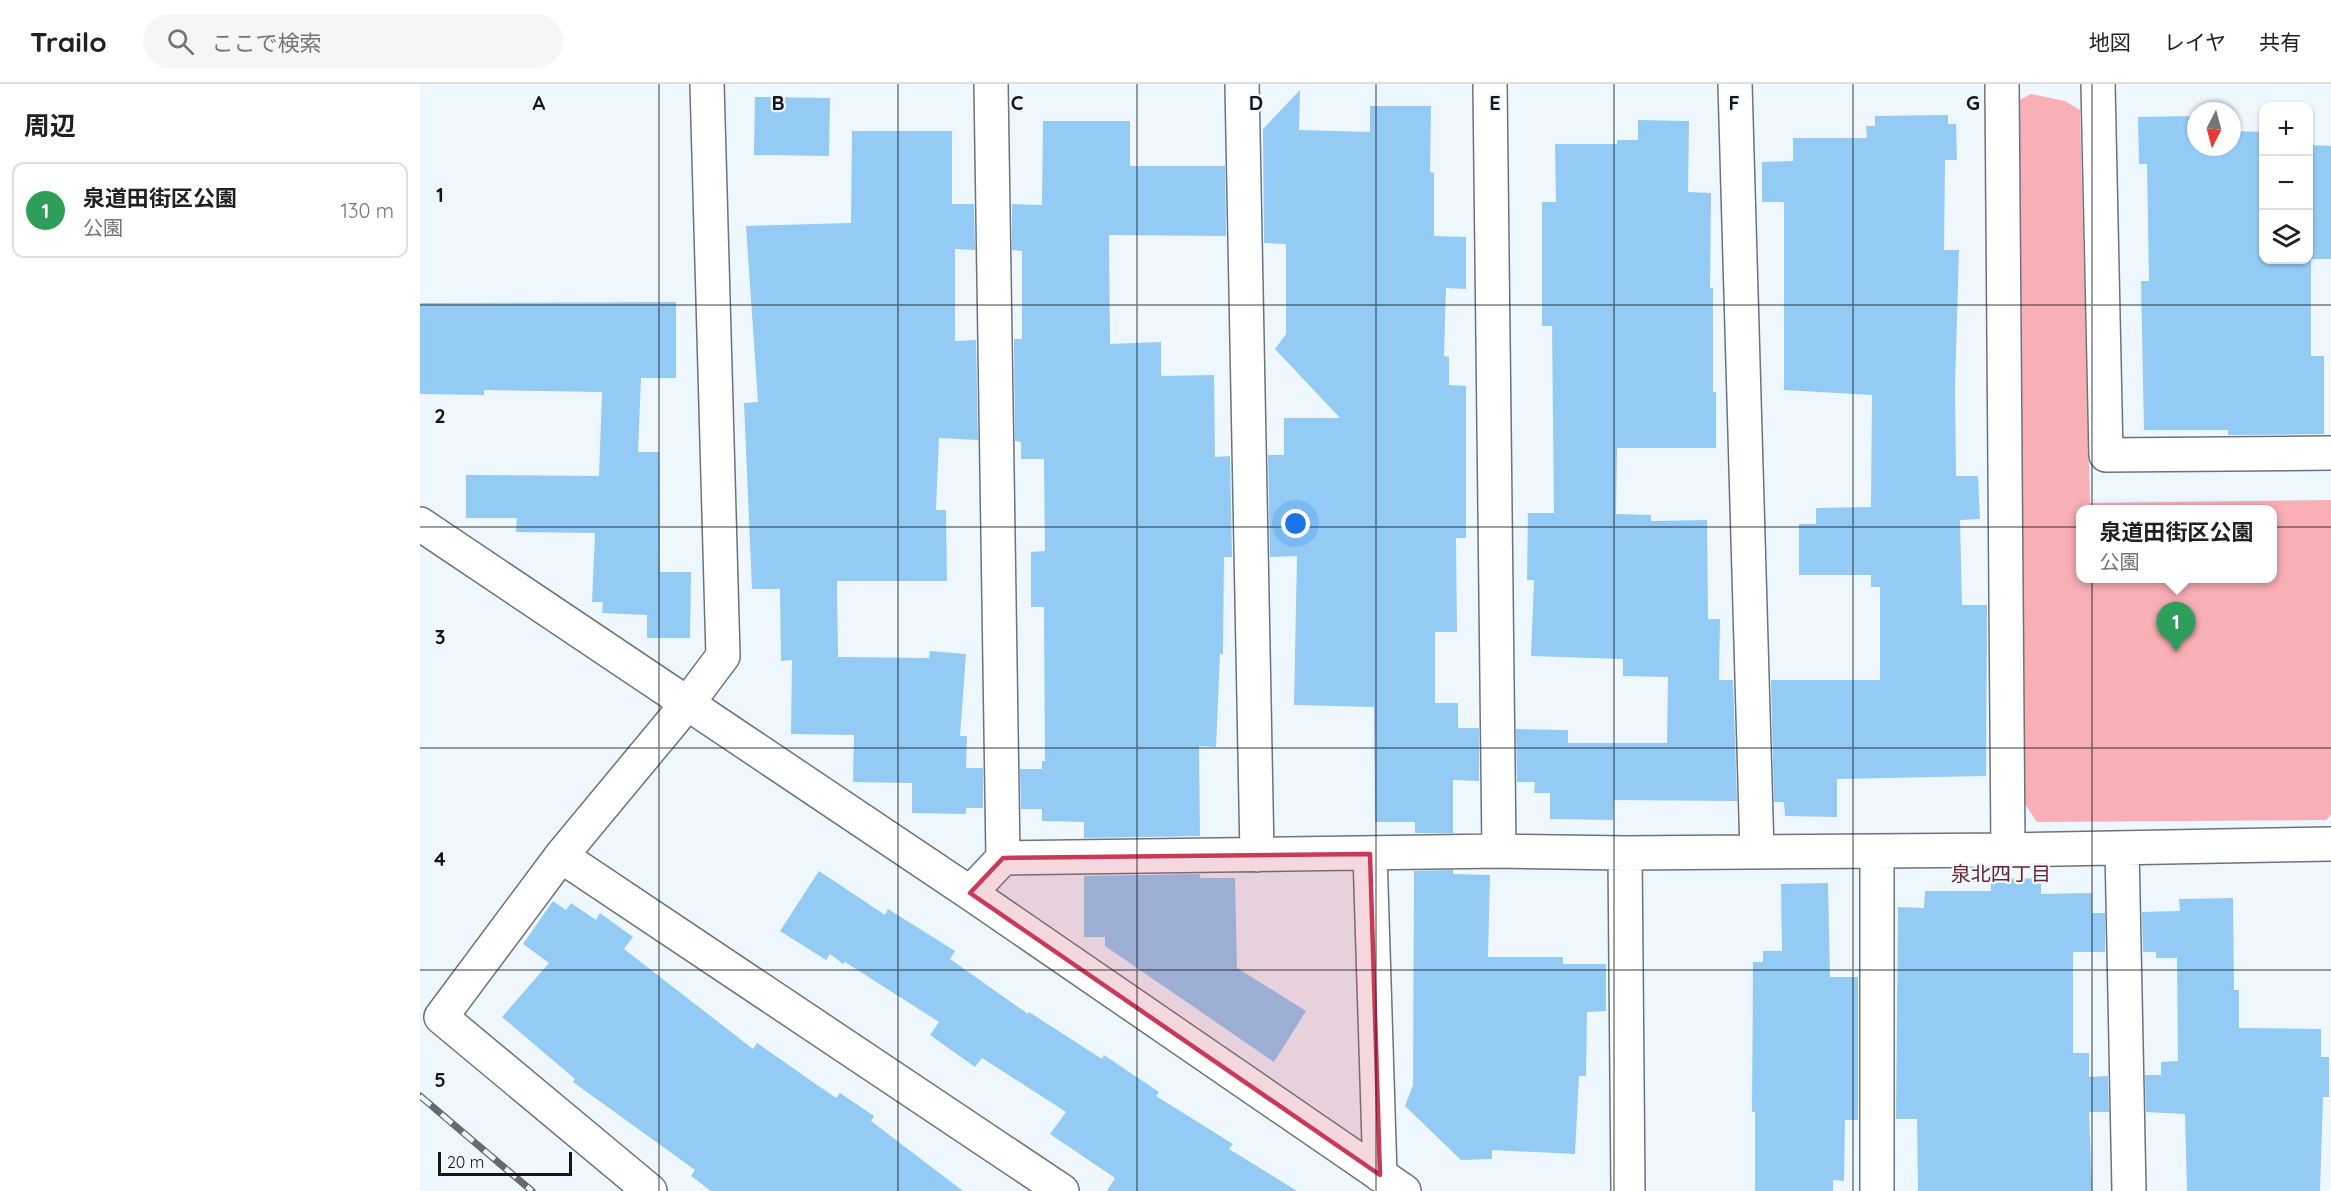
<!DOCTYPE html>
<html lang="ja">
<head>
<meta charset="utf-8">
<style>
	:root { --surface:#fff; --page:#f6f6f6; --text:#202124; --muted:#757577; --line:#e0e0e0; --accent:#c93a58 }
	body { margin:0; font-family:Quicksand,"Noto Sans JP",sans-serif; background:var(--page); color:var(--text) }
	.controls { position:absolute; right:18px; top:18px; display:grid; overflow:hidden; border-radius:12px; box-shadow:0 2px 4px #0004 }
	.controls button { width:54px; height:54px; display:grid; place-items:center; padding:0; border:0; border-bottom:2px solid var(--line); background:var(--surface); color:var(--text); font:30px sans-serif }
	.compass { position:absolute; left:1767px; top:18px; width:54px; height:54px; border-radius:50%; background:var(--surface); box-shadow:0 2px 4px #0004; rotate:186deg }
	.scale { position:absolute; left:18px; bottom:15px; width:134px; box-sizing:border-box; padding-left:6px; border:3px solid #131619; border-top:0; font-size:16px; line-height:21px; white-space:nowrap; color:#131619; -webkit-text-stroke:4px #eef7fd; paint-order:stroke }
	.you { position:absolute; left:876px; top:440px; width:21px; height:21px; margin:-15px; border:4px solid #fff; border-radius:50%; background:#1a73e8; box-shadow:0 0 0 9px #1a73e833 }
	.badge { display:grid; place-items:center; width:39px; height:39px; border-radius:50%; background:var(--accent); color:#fff; font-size:20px; font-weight:700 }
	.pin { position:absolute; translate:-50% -50px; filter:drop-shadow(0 2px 3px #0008) }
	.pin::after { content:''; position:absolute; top:32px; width:21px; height:18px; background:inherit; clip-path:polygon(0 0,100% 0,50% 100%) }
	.popup { position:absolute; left:1656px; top:421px; width:201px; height:78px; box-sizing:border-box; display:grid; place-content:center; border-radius:12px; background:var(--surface); filter:drop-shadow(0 2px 4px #0005); font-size:20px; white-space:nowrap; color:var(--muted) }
	.popup b { font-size:22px; color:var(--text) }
	.popup::after { content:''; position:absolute; left:50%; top:100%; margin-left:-12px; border:12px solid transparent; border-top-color:var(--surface) }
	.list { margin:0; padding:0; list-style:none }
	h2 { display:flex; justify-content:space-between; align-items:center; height:78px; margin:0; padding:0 24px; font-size:26px }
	h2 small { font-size:20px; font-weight:400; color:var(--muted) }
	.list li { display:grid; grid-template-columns:39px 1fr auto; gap:18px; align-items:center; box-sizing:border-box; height:96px; margin:0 12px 12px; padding:0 12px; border:2px solid var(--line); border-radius:12px }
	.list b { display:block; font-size:22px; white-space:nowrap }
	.list p { margin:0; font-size:20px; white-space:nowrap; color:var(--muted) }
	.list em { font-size:20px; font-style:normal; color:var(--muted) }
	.icon { flex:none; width:33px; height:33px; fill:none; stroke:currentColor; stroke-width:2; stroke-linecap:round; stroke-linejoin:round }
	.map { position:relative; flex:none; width:1911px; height:1107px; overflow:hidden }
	header { display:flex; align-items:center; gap:36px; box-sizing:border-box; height:84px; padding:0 30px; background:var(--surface); border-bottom:2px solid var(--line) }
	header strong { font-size:28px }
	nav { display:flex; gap:33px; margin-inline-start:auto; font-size:21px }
	.search { width:420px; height:54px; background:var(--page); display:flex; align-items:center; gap:15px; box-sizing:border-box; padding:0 21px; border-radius:33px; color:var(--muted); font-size:22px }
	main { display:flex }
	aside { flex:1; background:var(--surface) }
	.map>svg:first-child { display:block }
	.green { fill:#f9afb6; fill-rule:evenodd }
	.building { fill:#93cbf4 }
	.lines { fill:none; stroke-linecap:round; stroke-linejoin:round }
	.minor-casing { stroke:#6b747b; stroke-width:36 }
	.minor { stroke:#fff; stroke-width:33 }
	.rail-casing { stroke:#656a6e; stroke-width:7 }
	.rail { stroke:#eef7fd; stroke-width:4.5; stroke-dasharray:14; stroke-linecap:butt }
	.marked { fill:#c93a58; fill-opacity:0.2; stroke:#c93a58; stroke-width:4.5; stroke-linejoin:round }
	.grid { fill:none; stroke:#131619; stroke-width:1.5; stroke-opacity:0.55 }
	.labels { text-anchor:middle; stroke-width:4.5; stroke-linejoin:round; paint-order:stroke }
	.neighbourhood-label { font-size:20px; fill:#692330; stroke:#eef7fd }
	.grid-label { font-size:20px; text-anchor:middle; font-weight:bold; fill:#131619; stroke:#eef7fd; stroke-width:4.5; stroke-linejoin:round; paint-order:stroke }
</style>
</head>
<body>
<header>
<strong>Trailo</strong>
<div class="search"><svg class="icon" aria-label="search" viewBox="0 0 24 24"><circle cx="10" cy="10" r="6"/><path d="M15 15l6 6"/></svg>ここで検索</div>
<nav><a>地図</a><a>レイヤ</a><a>共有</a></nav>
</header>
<main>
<aside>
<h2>周辺<small></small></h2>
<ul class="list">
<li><span class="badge" style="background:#2e9e5b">1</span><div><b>泉道田街区公園</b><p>公園</p></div><em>130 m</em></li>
</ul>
</aside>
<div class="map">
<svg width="1911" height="1107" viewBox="0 0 1911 1107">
	<rect width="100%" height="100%" fill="#eef7fd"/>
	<path class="green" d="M 1611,10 L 1645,17 L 1660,26 L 1670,419 L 1911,416 L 1911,731 L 1906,736 L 1617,738 L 1603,717 L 1596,18 ZM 1660,426 L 1852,426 L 1852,494 L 1660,494 Z"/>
	<path class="building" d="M 880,6 L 879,46 L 950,48 L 950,22 L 1011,22 L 1010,88 L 1014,89 L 1014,152 L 1046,153 L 1046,205 L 1026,204 L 1024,272 L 1029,273 L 1029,301 L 1046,302 L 1046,454 L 1036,454 L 1037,548 L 1015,548 L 1015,619 L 1038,619 L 1038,644 L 1059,644 L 1059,697 L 1033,696 L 1033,749 L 995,749 L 995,738 L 955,738 L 954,623 L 874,621 L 877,472 L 850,473 L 848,371 L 864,371 L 864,334 L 920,334 L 855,265 L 866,250 L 866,160 L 844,159 L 843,45 Z
		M 335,13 L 410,14 L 409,72 L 334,71 Z
		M 1528,31 L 1528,40 L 1536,40 L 1537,76 L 1525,76 L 1524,166 L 1539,166 L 1535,303 L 1536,392 L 1558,392 L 1560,435 L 1540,436 L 1542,521 L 1567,521 L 1566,692 L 1417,695 L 1417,733 L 1365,732 L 1364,718 L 1354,718 L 1351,596 L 1460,596 L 1460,503 L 1451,503 L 1451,491 L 1379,491 L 1379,440 L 1396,440 L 1396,424 L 1451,423 L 1452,311 L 1364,306 L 1364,118 L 1342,118 L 1342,78 L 1373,77 L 1373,54 L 1447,54 L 1446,42 L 1455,42 L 1455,32 Z
		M 1776,32 L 1776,63 L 1812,63 L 1812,47 L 1844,48 L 1844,176 L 1888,176 L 1888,49 L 1890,61 L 1911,62 L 1911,175 L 1891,175 L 1891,272 L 1904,272 L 1904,350 L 1808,351 L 1808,346 L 1724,346 L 1721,197 L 1729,197 L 1727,80 L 1719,80 L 1718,33 Z
		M 1218,36 L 1269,37 L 1268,108 L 1291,109 L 1290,204 L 1293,204 L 1293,308 L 1296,308 L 1296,364 L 1197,364 L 1196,430 L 1231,431 L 1231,437 L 1287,436 L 1288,535 L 1300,535 L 1299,596 L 1313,596 L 1317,717 L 1194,716 L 1193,736 L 1130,735 L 1130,709 L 1114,709 L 1115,698 L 1097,698 L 1096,645 L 1148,646 L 1148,659 L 1247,659 L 1248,593 L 1203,592 L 1203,575 L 1111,572 L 1114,496 L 1107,496 L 1108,429 L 1134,429 L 1132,242 L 1122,242 L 1122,118 L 1136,118 L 1135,60 L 1197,60 L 1197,56 L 1218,56 Z
		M 623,37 L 710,37 L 710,82 L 805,82 L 806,152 L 689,151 L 690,260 L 741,258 L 741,292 L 794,291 L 795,373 L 810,372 L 812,473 L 804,473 L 803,570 L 800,570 L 796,663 L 779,662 L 780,752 L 664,754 L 664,738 L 622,737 L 622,725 L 601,725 L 600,685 L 622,685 L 622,677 L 625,677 L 624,523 L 611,523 L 611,468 L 625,467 L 624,375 L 601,375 L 601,358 L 595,357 L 594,255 L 602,255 L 602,167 L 592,166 L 592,120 L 622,121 Z
		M 432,47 L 532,47 L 532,120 L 554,120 L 555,166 L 535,165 L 535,257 L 556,256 L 558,356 L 519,354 L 516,426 L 526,426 L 527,497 L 417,497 L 418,573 L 509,574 L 510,567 L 546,570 L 540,652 L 547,652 L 546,684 L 563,684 L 563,724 L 546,724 L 546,730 L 492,729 L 492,699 L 433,698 L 434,651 L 371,650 L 372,576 L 361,577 L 360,505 L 332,505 L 324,319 L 338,318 L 326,142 L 431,139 Z
		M 256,218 L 256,294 L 221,294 L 218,368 L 239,368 L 240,488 L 271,488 L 270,554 L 227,554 L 227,531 L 182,529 L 183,518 L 172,518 L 175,449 L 96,448 L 97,434 L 46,434 L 46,391 L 179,392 L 182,308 L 64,306 L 64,311 L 0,310 L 0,219 Z
		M 1033,786 L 1033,790 L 1070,791 L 1068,873 L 1143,873 L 1143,880 L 1186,880 L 1186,927 L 1167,928 L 1166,992 L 1159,992 L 1155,1070 L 1072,1066 L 1072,1075 L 1041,1076 L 985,1022 L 993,1001 L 994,787 Z
		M 399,787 L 465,831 L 468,825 L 535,867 L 530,875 L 608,930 L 609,928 L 682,975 L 684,971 L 739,1008 L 736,1012 L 813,1060 L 809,1065 L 877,1107 L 687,1107 L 695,1094 L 630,1050 L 646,1028 L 562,974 L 555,983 L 510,951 L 519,938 L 425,878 L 423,880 L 410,870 L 406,876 L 360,847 Z
		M 780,790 L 780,794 L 815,794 L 817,884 L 886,927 L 854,978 L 685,862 L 685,853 L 664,853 L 664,792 Z
		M 1621,794 L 1621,810 L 1672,809 L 1672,829 L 1685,829 L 1685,868 L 1653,868 L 1653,969 L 1669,969 L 1669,993 L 1688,992 L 1689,1028 L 1669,1028 L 1672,1107 L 1498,1107 L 1497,1035 L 1476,1035 L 1478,823 L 1504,824 L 1505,807 L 1571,807 L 1571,795 Z
		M 1408,799 L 1410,893 L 1438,893 L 1438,1036 L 1425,1036 L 1424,1097 L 1413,1096 L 1413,1107 L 1335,1107 L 1335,1028 L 1332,1028 L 1333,878 L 1343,878 L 1343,867 L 1362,867 L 1361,800 Z
		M 1813,814 L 1814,906 L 1819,906 L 1819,944 L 1901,945 L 1901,973 L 1909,973 L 1909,1013 L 1903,1013 L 1900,1107 L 1767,1107 L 1765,1030 L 1726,1028 L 1725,991 L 1741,991 L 1741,978 L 1758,977 L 1757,874 L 1736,874 L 1736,868 L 1723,868 L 1722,828 L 1760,827 L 1759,815 Z
		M 133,817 L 146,826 L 151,819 L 176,836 L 180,829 L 213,853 L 204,865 L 333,965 L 337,959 L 416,1014 L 420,1009 L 454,1032 L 451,1037 L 543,1107 L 291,1107 L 271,1092 L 275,1086 L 153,998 L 155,995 L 82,933 L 129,879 L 103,860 Z"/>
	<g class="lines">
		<defs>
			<path id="minor" d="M 287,0 L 303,572 L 267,620 L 141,772 L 642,1107
				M 571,0 L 583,774
				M 822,0 L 837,771
				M 1070,0 L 1079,767
				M 1315,0 L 1337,768
				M 1582,0 L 1588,766
				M 1678,0 L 1686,371 L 1911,369
				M 0,440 L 550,809 L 984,1107
				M 1702,764 L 1709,1107
				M 1205,769 L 1208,1107
				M 950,770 L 960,1091
				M 141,772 L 21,933 L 230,1107
				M 550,809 L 583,774 L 1079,767 L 1205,769 L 1588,766 L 1911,760
				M 1457,1107 L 1457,767"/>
		</defs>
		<use href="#minor" class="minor-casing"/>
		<use href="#minor" class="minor"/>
		<defs>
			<path id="rail" d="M 0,1012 L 112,1107"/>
		</defs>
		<use href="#rail" class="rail-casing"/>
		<use href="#rail" class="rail"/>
	</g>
	<path class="marked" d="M 950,770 L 960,1091 L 550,809 L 583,774 Z"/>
	<path class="grid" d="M 239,0 L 239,1107M 478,0 L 478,1107M 717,0 L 717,1107M 956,0 L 956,1107M 1194,0 L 1194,1107M 1433,0 L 1433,1107M 1672,0 L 1672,1107M 0,221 L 1911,221M 0,443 L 1911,443M 0,664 L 1911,664M 0,886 L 1911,886"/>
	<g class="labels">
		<g class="neighbourhood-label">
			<text x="1581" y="797">泉北四丁目</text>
		</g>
	</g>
	<g class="grid-label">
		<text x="119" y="26">A</text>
		<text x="358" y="26">B</text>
		<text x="597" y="26">C</text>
		<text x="836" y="26">D</text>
		<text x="1075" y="26">E</text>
		<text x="1314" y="26">F</text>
		<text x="1553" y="26">G</text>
		<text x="20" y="118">1</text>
		<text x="20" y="339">2</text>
		<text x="20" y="560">3</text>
		<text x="20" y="782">4</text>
		<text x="20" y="1003">5</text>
	</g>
</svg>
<div class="controls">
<button>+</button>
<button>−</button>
<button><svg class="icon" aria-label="layers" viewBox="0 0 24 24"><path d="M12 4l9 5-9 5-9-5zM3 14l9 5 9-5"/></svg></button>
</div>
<svg class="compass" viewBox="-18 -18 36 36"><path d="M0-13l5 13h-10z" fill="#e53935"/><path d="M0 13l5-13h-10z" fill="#757577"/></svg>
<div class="scale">20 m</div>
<div class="you"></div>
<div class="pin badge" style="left:1756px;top:568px;background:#2e9e5b">1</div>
<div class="popup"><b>泉道田街区公園</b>公園</div>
</div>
</main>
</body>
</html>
